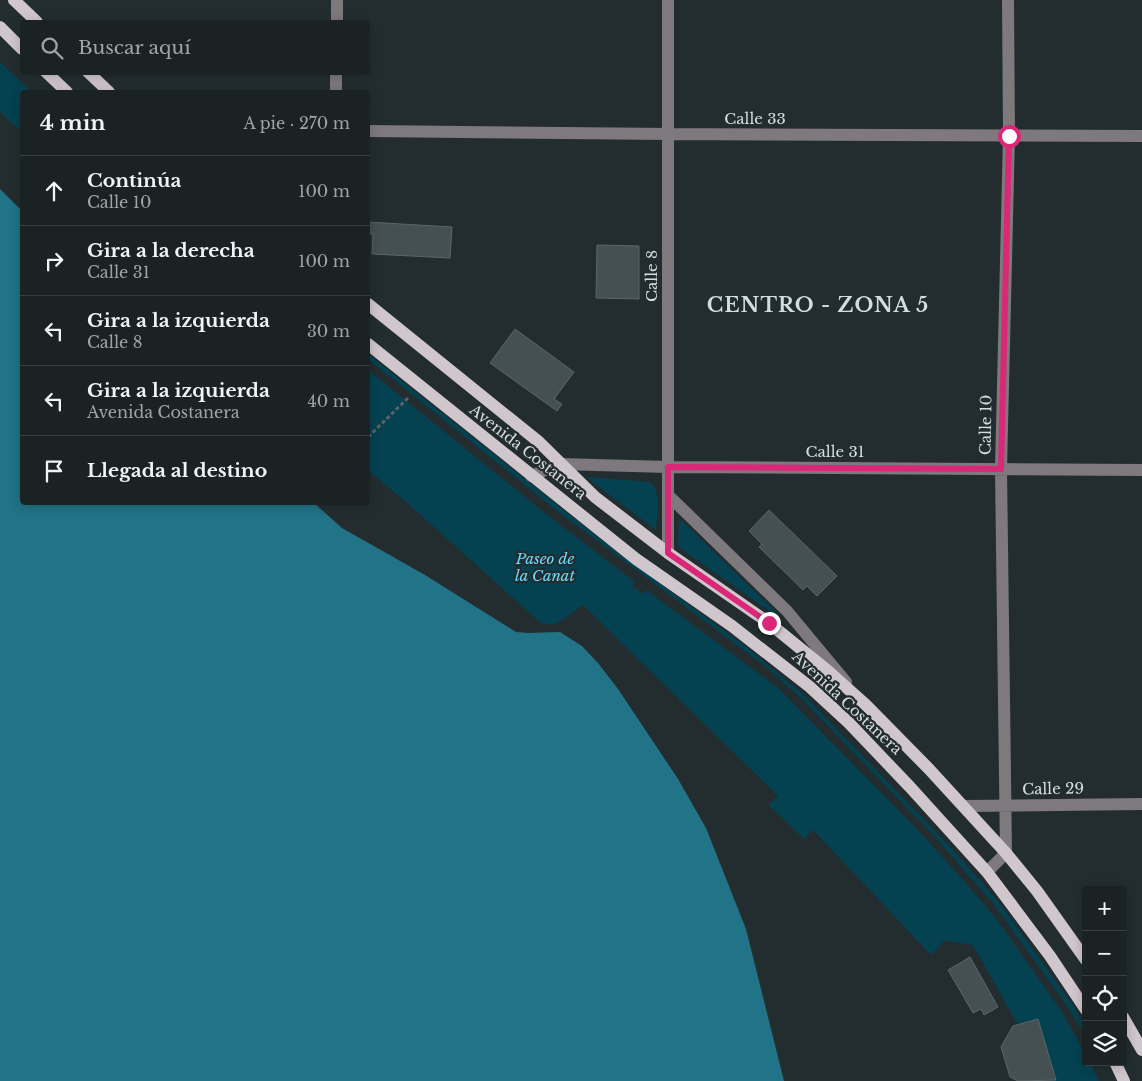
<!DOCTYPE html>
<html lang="es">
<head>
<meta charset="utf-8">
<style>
	:root { --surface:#1a2224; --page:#272f31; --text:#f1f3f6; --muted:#9fa4a6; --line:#383f41 }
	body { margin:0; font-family:"Libre Baskerville",serif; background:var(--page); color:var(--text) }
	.controls { position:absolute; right:15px; bottom:15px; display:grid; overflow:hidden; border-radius:5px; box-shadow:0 2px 12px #0003 }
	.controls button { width:45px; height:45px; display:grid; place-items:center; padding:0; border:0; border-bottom:1px solid var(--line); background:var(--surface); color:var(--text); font:25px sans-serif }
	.stop { position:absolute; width:15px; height:15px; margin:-11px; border:4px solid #db2777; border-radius:50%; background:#fff }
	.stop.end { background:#db2777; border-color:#fff; box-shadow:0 1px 5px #0008 }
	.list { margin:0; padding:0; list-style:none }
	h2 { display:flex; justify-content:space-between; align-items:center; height:65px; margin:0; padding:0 20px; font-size:21px }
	h2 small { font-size:16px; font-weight:400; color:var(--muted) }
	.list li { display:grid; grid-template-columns:32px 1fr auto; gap:15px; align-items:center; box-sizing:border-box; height:70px; padding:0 20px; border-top:1px solid var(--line) }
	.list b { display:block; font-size:19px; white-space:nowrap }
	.list p { margin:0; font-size:16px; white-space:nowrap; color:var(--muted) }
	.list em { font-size:16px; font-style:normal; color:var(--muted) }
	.icon { flex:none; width:28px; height:28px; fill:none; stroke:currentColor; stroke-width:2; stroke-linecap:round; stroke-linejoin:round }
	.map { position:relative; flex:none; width:1142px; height:1081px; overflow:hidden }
	.search { position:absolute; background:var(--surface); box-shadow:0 2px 12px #0003; left:20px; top:20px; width:350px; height:55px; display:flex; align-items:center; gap:12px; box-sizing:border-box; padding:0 18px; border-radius:5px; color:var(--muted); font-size:19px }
	.panel { position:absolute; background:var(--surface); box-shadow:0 2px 12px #0003; left:20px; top:90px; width:350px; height:415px; border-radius:5px }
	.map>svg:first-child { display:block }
	.green { fill:#044251 }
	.water { fill:#217388 }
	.building { fill:#455053; stroke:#5a6669 }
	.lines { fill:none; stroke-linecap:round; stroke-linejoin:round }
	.path { stroke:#5b6366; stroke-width:3; stroke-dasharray:4 2.5; stroke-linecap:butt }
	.minor { stroke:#7d797c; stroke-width:12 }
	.major { stroke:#d0c7cd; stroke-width:12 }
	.route { stroke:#db2777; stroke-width:6 }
	.labels { text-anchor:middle; stroke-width:4.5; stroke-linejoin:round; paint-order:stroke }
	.street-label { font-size:15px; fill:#d7dddf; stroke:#232d30 }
	.park-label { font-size:15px; font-style:italic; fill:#71daf9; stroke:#232d30 }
	.district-label { font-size:20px; font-weight:bold; letter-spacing:1px; fill:#d0dde1; stroke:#232d30 }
</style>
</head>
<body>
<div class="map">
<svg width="1142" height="1081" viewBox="0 0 1142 1081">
	<rect width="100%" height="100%" fill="#232d30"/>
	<path class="green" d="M 0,62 L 32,92 L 22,92 L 22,132 L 0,112 Z
		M 368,354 L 613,549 L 748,648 L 805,696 L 954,851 L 998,901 L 1072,1004 L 1086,1028 L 1086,1037 L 1068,1007 L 993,903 L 938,840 L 802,699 L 765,666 L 556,510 L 368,359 Z
		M 368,370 L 550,517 L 635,582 L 632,586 L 643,594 L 646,590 L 778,688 L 917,829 L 964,881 L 998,921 L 1062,1012 L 1086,1055 L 1086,1062 L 1090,1062 L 1099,1081 L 1051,1081 L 1056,1079 L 1038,1019 L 1018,1025 L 973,945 L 947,941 L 946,939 L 931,955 L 813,830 L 804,839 L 769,805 L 778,796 L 583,605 C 569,613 559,629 541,623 L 405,501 L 368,470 Z
		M 586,477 L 650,482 C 662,493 657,514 656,530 Z
		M 681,520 L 779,615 L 778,617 L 680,548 L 678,545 L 679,523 Z"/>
	<path class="water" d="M 0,189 L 22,211 L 22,502 L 314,503 L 342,528 L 425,575 L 516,632 L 528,633 L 560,632 L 582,646 L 598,663 L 618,689 L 678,779 L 706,828 L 746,929 L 784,1081 L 0,1081 Z"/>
	<path class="building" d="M 368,222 L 452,227 L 450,258 L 372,254 L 373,234 L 368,234 Z
		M 597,245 L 639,246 L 639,299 L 596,298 Z
		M 515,329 L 574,372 L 554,399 L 562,404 L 557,411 L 490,363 Z
		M 769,510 L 837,576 L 817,596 L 807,586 L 803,590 L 759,547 L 762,544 L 749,531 Z
		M 970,957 L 998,1007 L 984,1015 L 981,1009 L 973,1013 L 948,970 Z
		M 1038,1019 L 1056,1080 L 1018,1081 L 1010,1077 L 1001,1047 L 1013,1026 Z"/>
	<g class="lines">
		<path class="path" d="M 368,437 L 408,398"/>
		<path class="minor" d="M 668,0 L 668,553
			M 337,22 L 337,0
			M 336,92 L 336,72
			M 368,131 L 669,134 L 1142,136
			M 531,476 L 560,464 L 668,467 L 1142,470
			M 668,495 L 787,611 L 846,682
			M 964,806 L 1142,804
			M 987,872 L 1006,853 L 1001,469 L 1009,136 L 1008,0"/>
		<path class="major" d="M 14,0 L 37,22
			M 0,27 L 22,49
			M 46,72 L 67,92
			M 88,72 L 109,92
			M 368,304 L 539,442 L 595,497 L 668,553 L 769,623 L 828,671 L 866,705 L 929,769 L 1006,853 L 1037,891 L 1086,960
			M 368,344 L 636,559 L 732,626 L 810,687 L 849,723 L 910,787 L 987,872 L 1050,956 L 1086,1010
			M 1123,1017 L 1142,1050
			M 1115,1062 L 1124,1081"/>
	</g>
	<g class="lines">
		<path class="route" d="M 769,623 L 668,553 L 668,467 L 1001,469 L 1009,136"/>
	</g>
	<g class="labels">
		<g class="street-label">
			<text x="755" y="124">Calle 33</text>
			<text transform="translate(652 276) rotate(-90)" y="5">Calle 8</text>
			<text transform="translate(986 425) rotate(-89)" y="5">Calle 10</text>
			<text transform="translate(528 452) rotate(38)" y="5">Avenida Costanera</text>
			<text x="835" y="457">Calle 31</text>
			<text transform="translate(847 703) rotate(43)" y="5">Avenida Costanera</text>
			<text transform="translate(1053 789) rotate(-1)" y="5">Calle 29</text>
		</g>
		<g class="park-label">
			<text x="545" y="564">Paseo de<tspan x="545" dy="17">la Canat</tspan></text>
		</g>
		<g class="district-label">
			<text x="818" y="312">CENTRO - ZONA 5</text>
		</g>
	</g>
</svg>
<div class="controls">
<button>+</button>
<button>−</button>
<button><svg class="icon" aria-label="locate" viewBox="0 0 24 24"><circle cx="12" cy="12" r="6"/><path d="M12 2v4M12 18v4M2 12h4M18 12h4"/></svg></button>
<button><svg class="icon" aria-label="layers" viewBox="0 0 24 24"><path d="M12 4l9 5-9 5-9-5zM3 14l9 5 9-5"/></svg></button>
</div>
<div class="stop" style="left:1009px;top:136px"></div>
<div class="stop end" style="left:769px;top:623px"></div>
<div class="search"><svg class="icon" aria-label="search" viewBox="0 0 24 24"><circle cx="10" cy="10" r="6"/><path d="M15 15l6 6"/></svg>Buscar aquí</div>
<section class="panel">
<h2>4 min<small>A pie · 270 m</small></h2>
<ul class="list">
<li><svg class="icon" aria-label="ahead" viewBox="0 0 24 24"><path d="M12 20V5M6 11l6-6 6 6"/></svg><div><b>Continúa</b><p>Calle 10</p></div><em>100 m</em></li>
<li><svg class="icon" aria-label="right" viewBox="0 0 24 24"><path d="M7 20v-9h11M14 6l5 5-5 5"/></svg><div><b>Gira a la derecha</b><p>Calle 31</p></div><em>100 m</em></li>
<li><svg class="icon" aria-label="left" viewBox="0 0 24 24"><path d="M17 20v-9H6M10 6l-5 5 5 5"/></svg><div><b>Gira a la izquierda</b><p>Calle 8</p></div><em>30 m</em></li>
<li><svg class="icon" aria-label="left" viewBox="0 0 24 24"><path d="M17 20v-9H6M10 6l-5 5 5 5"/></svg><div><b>Gira a la izquierda</b><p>Avenida Costanera</p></div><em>40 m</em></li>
<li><svg class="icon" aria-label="arrive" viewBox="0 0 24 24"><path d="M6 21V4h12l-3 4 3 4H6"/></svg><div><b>Llegada al destino</b></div></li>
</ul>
</section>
</div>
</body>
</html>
